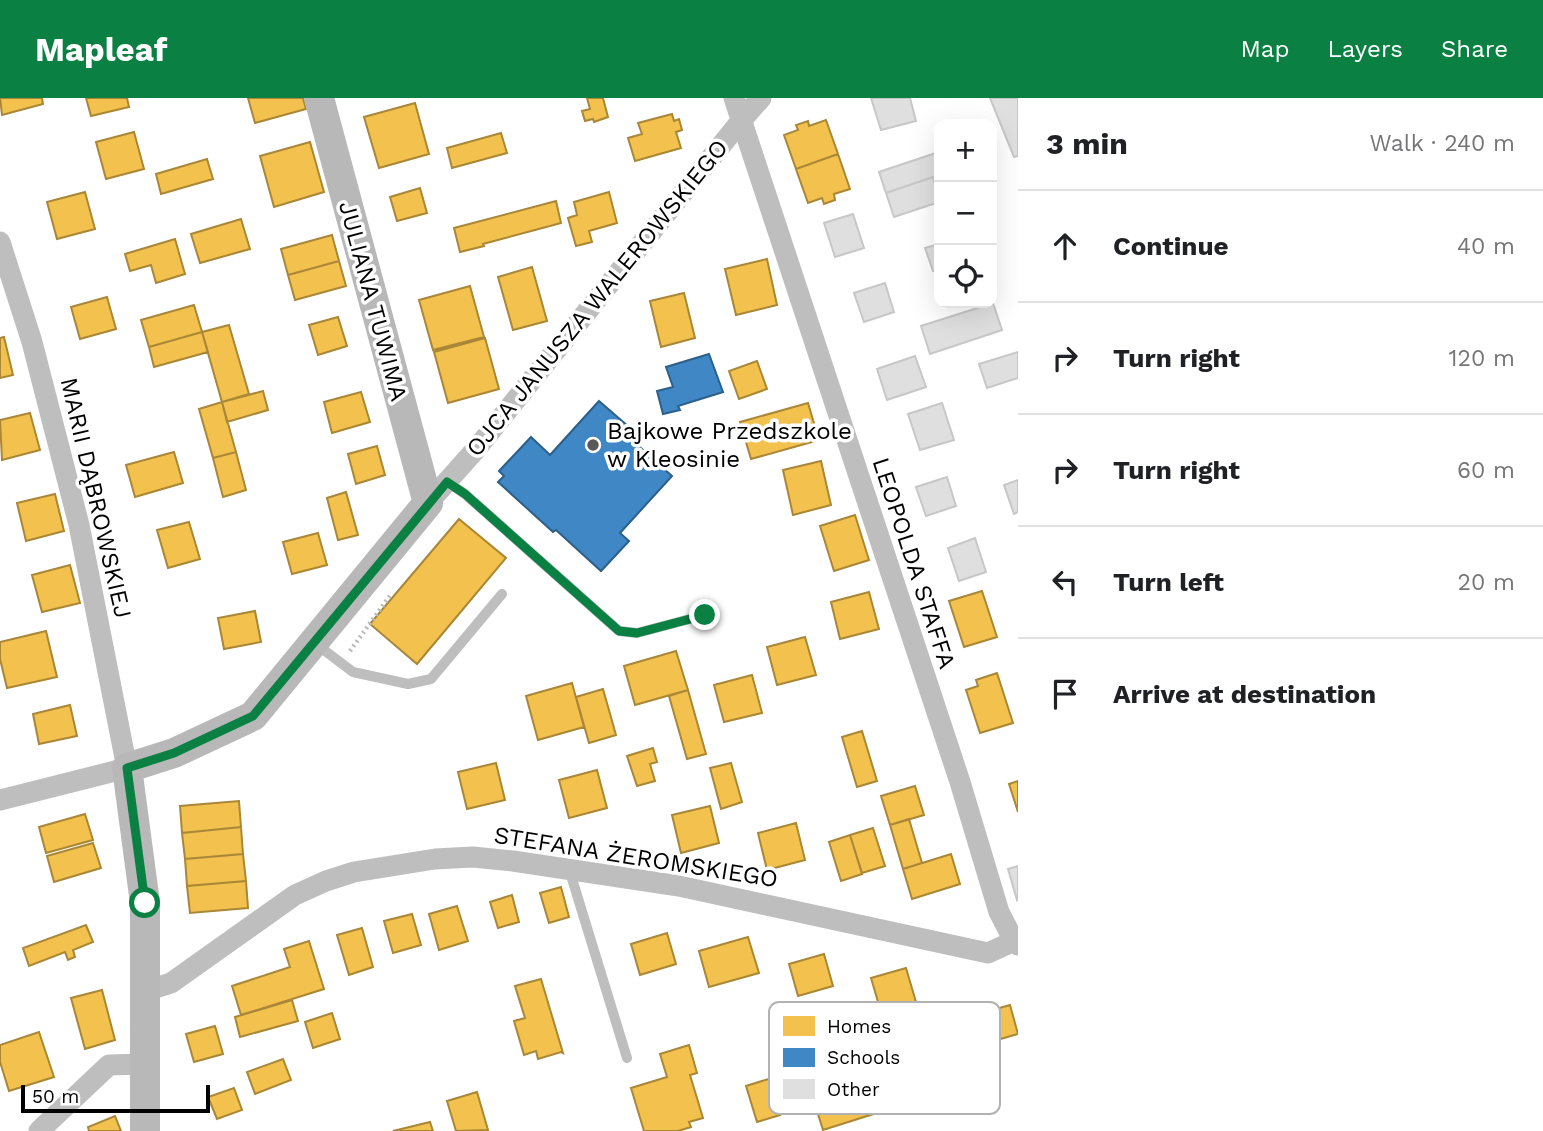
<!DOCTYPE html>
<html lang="en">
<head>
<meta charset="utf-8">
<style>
	:root { --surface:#fff; --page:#f2f2f2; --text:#202124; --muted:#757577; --line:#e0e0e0; --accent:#0b8043 }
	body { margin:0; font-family:"Work Sans",sans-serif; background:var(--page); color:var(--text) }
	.controls { position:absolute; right:21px; top:21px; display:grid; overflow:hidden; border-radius:14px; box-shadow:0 7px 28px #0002 }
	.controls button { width:63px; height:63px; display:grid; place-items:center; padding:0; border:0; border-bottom:2px solid var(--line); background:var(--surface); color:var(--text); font:35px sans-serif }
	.scale { position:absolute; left:21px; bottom:18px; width:189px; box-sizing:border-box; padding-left:7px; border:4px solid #000; border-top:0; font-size:19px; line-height:24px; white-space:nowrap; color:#000; -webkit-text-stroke:5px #fff; paint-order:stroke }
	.stop { position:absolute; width:21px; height:21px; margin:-16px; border:5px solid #0b8043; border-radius:50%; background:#fff }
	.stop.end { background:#0b8043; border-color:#fff; box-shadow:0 2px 7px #0008 }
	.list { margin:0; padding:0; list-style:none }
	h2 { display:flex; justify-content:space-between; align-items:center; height:91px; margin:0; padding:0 28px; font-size:30px }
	h2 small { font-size:23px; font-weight:400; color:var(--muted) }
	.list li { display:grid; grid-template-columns:46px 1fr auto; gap:21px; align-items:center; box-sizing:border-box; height:112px; padding:0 28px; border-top:2px solid var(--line) }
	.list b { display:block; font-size:26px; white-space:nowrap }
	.list em { font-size:23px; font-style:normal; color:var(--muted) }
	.icon { flex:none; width:38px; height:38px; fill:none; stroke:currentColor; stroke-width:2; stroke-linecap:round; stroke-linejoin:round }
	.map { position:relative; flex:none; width:1018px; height:1033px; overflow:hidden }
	header { display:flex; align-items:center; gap:42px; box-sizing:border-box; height:98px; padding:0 35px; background:var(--accent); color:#fff }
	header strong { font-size:33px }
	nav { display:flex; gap:38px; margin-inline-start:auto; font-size:24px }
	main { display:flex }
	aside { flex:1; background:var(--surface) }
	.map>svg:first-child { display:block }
	.homes { fill:#f2c14e; stroke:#a98737; stroke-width:2 }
	.schools { fill:#3f88c5; stroke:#2c5f8a; stroke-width:2 }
	.building { fill:#dfdfdf; stroke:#c7c7c7; stroke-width:2 }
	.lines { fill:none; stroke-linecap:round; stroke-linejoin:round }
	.path { stroke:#b9b9b9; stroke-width:4.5; stroke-dasharray:2 3.5; stroke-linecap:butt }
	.lane { stroke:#bebebe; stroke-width:10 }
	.street { stroke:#bebebe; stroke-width:21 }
	.secondary { stroke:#b8b8b8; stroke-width:30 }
	.route { stroke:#0b8043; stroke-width:9 }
	.poi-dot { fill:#595959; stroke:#fff; stroke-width:2.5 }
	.labels { text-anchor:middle; stroke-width:7; stroke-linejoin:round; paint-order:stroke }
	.street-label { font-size:24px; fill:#000; stroke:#fff }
	.poi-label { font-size:24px; fill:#000; stroke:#fff; text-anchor:start }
	.key { fill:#fff; stroke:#b2b2b2; stroke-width:2 }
	.key-label { font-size:19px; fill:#000 }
</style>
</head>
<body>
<header>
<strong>Mapleaf</strong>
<nav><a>Map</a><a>Layers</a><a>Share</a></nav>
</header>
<main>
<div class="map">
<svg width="1018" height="1033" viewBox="0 0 1018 1033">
	<rect width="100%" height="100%" fill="#fff"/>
	<path class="homes" d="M 0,0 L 42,0 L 43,6 L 2,17 Z
		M 86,0 L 127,0 L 129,9 L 91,18 Z
		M 248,0 L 303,0 L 306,11 L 255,25 Z
		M 587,0 L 603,0 L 608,19 L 594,24 L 593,21 L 585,23 L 582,13 L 590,11 Z
		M 415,5 L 429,56 L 379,70 L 364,19 Z
		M 672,16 L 674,23 L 679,21 L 682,32 L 676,34 L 681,50 L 635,63 L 628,40 L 642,36 L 638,25 Z
		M 826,22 L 838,56 L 796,71 L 784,37 L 798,32 L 796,27 L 808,23 L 809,28 Z
		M 134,34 L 144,71 L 106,81 L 96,44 Z
		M 501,35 L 507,55 L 452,70 L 447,50 Z
		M 310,44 L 324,94 L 274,109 L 260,58 Z
		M 838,56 L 850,91 L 834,96 L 835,102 L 824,106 L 822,100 L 808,105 L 796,71 Z
		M 207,61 L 213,81 L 161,96 L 156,76 Z
		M 420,90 L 427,115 L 397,123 L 390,99 Z
		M 85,94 L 95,131 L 57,141 L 47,104 Z
		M 609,94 L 617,125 L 589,133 L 592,144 L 576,148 L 568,120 L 577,117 L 574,104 Z
		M 556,103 L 561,125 L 483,146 L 484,148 L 460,154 L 454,130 Z
		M 241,121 L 250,151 L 200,165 L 191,136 Z
		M 332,137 L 339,163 L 288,177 L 281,151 Z
		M 175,141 L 185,176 L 156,185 L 151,167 L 130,173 L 125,156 Z
		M 767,161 L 777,207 L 736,217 L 725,171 Z
		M 339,163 L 346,188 L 295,202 L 288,177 Z
		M 532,169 L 547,223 L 513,232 L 498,179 Z
		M 470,188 L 484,239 L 433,252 L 419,202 Z
		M 684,195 L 695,240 L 661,249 L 650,203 Z
		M 107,199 L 116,231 L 80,241 L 71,209 Z
		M 194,207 L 202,234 L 149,249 L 141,222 Z
		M 338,219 L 347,248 L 318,257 L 309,227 Z
		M 229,227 L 249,296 L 222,304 L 202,234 Z
		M 202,234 L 208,254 L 154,269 L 149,249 Z
		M 4,239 L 13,277 L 0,280 L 0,240 Z
		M 485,240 L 499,291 L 448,305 L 434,254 Z
		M 757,263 L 767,291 L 739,301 L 729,273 Z
		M 263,293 L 268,312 L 227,324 L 222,304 Z
		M 361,294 L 370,324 L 332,335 L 324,304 Z
		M 222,304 L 236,354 L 213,360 L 199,311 Z
		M 808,305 L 819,342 L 751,361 L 740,324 Z
		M 30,315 L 40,352 L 2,362 L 0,322 Z
		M 377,348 L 385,377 L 356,386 L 348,356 Z
		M 174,354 L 183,385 L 135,399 L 126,367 Z
		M 236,354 L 246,392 L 223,399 L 213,360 Z
		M 821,363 L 831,407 L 793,417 L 783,372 Z
		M 346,394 L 358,437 L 338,442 L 327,400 Z
		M 55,396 L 64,433 L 26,443 L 17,405 Z
		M 855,417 L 869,462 L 834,473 L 820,428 Z
		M 459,421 L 506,460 L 417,566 L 370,526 Z
		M 189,424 L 200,461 L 168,470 L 157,432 Z
		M 318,435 L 327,467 L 292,476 L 283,444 Z
		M 70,467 L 80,505 L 42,514 L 32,477 Z
		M 982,493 L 997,539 L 964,549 L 949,503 Z
		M 869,494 L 879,531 L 840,541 L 831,504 Z
		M 255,513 L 261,544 L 224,551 L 218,520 Z
		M 46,533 L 57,579 L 7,590 L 0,561 L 0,544 Z
		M 805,539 L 816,577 L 777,587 L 767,549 Z
		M 676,553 L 688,592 L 635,607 L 624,568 Z
		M 997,575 L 1013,625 L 980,635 L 966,592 L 978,588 L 976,582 Z
		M 752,577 L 762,615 L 724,624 L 714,587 Z
		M 572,585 L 584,629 L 538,642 L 526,598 Z
		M 603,591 L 616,637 L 589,645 L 576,599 Z
		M 688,592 L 706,656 L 687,661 L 669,598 Z
		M 70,607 L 77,638 L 39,646 L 33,616 Z
		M 862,633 L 877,683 L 857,689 L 842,639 Z
		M 653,650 L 657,664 L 650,666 L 655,683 L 637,688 L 627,658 Z
		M 496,665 L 505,702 L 467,711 L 458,674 Z
		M 731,665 L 742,704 L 721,711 L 710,670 Z
		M 597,672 L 607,710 L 569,720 L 559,682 Z
		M 1018,683 L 1018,714 L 1009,686 Z
		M 915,688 L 924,717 L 890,727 L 881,698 Z
		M 239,703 L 241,729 L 182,735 L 180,708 Z
		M 710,708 L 719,745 L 681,755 L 672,717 Z
		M 85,716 L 93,742 L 46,755 L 39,729 Z
		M 909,721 L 922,765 L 903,771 L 890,727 Z
		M 796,725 L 805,762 L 767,772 L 758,735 Z
		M 241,729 L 243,756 L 185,761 L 182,735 Z
		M 873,730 L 885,768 L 862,775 L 850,737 Z
		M 850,737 L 862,776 L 841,783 L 829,744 Z
		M 93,745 L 101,770 L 54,784 L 47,758 Z
		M 243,756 L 246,783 L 187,788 L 185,761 Z
		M 951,756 L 960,786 L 912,801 L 903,771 Z
		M 246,783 L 248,810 L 190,815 L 187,788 Z
		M 561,789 L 569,819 L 549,825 L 540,795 Z
		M 512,797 L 519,824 L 498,830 L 490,804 Z
		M 457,808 L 468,843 L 439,852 L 429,816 Z
		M 412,816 L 421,847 L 393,855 L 384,823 Z
		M 86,827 L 93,844 L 73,852 L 75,859 L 68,862 L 65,854 L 29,868 L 23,850 Z
		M 362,830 L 373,869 L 349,877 L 337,837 Z
		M 667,835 L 676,866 L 640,877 L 631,846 Z
		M 748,839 L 759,875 L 709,889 L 699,853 Z
		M 309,843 L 324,891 L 241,917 L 232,888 L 290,869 L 284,851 Z
		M 824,856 L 833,888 L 798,898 L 789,866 Z
		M 906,870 L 921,921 L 886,931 L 871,880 Z
		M 541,881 L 563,955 L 561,954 L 538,961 L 536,953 L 524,957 L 514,923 L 525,920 L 515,888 Z
		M 102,892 L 115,942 L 85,951 L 71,900 Z
		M 292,902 L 298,923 L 240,939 L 235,919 Z
		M 1010,907 L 1018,936 L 973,949 L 964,920 Z
		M 332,915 L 340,941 L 313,950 L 305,924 Z
		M 215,928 L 223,956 L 194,964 L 186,936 Z
		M 39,934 L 54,979 L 9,993 L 0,964 L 0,947 Z
		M 689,947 L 697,975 L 690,977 L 703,1020 L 689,1024 L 691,1029 L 678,1033 L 644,1033 L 631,990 L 667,979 L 660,956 Z
		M 283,961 L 291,982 L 255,996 L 247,974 Z
		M 791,974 L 798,994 L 775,1002 L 780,1017 L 757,1024 L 746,988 Z
		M 896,988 L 902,1007 L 823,1032 L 817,1013 Z
		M 234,990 L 242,1012 L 217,1021 L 208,999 Z
		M 477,994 L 488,1032 L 456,1033 L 447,1003 Z
		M 115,1018 L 121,1033 L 89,1033 L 88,1029 Z
		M 430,1024 L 433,1033 L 393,1033 Z"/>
	<path class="schools" d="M 709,256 L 723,294 L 678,308 L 680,312 L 663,316 L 657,293 L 673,289 L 666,269 Z
		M 599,303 L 628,328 L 623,334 L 672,378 L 620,435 L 629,443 L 601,473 L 556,432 L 553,434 L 498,384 L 504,378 L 499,373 L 531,339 L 550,357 Z"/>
	<path class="building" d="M 871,0 L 910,0 L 916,23 L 881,32 Z
		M 990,0 L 1018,0 L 1018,58 L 1014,59 Z
		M 939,54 L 939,77 L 886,95 L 879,74 Z
		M 933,79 L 939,104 L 894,119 L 886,95 Z
		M 853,116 L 864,150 L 835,159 L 824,125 Z
		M 939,146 L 939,171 L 933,173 L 925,150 Z
		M 885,185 L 894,214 L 864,224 L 854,195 Z
		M 993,205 L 1002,232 L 930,256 L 921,228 Z
		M 1018,254 L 1018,280 L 987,290 L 979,266 Z
		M 915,258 L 926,289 L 887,302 L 877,271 Z
		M 942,305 L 954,342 L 920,352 L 908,316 Z
		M 947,379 L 956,408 L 926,418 L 916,389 Z
		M 1018,382 L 1018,414 L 1014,416 L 1004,387 Z
		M 975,440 L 986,474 L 959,483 L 948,450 Z
		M 1018,768 L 1018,801 L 1017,802 L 1008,771 Z"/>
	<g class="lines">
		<path class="path" d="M 350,553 L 392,495"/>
		<path class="lane" d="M 447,384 L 465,396 L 619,533 L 637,535 L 705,517
			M 316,546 L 353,574 L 408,586 L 431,581 L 502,496
			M 569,771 L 627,960"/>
		<path class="street" d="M 734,0 L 960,684 L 999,814 L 1014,843
			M 0,144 L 32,244 L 79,427 L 127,670 L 0,702
			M 428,405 L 477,350 L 740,24 L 761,0
			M 146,893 L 171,885 L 295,797 L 326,783 L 354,774 L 435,761 L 473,759 L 513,763 L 679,788 L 988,855 L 1014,843 L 1018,847
			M 39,1033 L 109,967 L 144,966"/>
		<path class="secondary" d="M 145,1033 L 145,805 L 127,670 L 174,655 L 253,618 L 428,405 L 319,0"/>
	</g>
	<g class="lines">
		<path class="route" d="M 145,805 L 127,670 L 174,655 L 253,618 L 447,384 L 465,396 L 619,533 L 637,535 L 705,517"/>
	</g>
	<circle class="poi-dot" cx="593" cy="347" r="7"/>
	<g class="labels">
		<g class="street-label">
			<text transform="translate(597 200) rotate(-51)" y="8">OJCA JANUSZA WALEROWSKIEGO</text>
			<text transform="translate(373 203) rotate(75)" y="8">JULIANA TUWIMA</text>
			<text transform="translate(96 400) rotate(77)" y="8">MARII DĄBROWSKIEJ</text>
			<text transform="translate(914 465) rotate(72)" y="8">LEOPOLDA STAFFA</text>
			<text transform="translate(636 759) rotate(9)" y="8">STEFANA ŻEROMSKIEGO</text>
		</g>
		<g class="poi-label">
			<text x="607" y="341">Bajkowe Przedszkole<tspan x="607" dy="28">w Kleosinie</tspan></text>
		</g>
	</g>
	<rect x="769" y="904" width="231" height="112" rx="10" class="key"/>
	<rect x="783" y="918" width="32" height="20" fill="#f2c14e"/>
	<rect x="783" y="950" width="32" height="19" fill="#3f88c5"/>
	<rect x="783" y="981" width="32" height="20" fill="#dfdfdf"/>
	<g class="key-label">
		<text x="827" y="935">Homes</text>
		<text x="827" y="966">Schools</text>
		<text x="827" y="998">Other</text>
	</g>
</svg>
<div class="controls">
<button>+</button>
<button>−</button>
<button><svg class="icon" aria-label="locate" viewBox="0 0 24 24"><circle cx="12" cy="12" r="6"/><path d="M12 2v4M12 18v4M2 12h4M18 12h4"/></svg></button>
</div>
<div class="scale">50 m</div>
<div class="stop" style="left:145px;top:805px"></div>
<div class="stop end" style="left:705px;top:517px"></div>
</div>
<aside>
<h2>3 min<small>Walk · 240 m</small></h2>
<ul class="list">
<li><svg class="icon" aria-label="ahead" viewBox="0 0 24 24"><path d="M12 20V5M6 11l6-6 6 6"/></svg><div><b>Continue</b></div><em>40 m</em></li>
<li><svg class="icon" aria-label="right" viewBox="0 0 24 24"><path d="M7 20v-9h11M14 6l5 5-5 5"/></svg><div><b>Turn right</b></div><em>120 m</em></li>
<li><svg class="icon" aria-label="right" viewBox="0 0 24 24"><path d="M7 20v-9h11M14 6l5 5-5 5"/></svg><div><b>Turn right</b></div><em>60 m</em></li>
<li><svg class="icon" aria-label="left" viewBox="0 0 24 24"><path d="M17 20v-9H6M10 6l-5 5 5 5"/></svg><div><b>Turn left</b></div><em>20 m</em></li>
<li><svg class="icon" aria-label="arrive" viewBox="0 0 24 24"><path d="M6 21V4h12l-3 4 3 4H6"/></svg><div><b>Arrive at destination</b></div></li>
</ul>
</aside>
</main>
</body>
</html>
